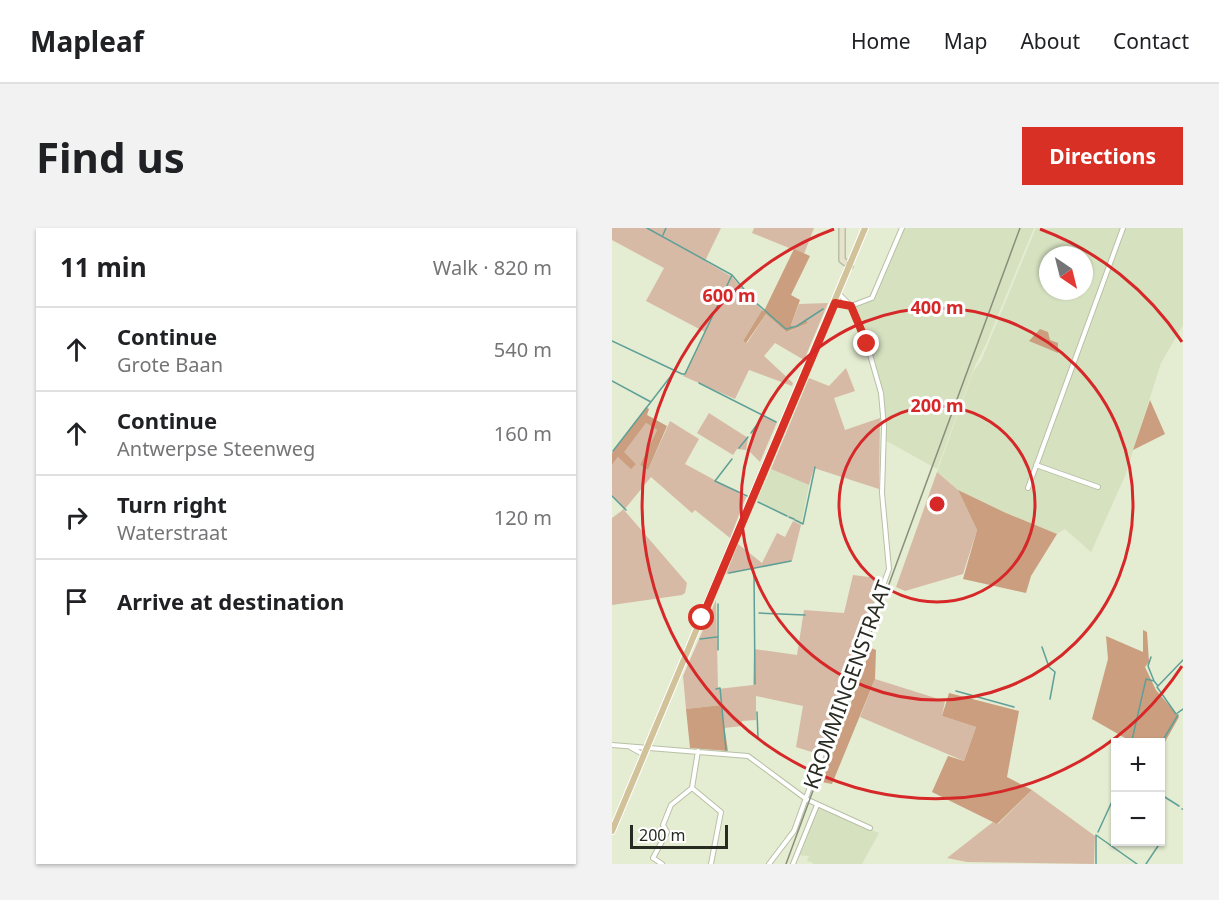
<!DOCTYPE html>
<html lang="en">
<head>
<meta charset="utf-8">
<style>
	:root { --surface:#fff; --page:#f2f2f2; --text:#202124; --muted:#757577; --line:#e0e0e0; --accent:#d93025 }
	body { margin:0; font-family:"Noto Sans",sans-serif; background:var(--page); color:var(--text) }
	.controls { position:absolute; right:18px; bottom:18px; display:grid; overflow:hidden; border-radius:0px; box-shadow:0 2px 4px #0004 }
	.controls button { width:54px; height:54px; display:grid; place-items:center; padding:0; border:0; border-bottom:2px solid var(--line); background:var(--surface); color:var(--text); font:30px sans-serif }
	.compass { position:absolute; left:427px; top:18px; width:54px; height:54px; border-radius:50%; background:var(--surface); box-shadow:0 2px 4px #0004; rotate:145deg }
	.scale { position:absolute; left:18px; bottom:15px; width:98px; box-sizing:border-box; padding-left:6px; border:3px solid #282b21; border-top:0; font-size:16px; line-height:21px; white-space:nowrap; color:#282b21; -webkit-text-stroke:4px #fff; paint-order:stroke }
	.stop { position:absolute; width:18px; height:18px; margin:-14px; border:4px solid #d93025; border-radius:50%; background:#fff }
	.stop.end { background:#d93025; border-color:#fff; box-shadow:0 2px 6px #0008 }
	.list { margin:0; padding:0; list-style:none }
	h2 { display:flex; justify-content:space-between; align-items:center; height:78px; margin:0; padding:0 24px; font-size:26px }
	h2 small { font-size:20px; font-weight:400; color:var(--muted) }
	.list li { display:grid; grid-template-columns:39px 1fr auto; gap:18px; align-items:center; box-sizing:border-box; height:84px; padding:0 24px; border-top:2px solid var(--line) }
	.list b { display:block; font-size:22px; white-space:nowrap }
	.list p { margin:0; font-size:20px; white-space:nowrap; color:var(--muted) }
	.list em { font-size:20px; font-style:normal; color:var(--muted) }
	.icon { flex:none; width:33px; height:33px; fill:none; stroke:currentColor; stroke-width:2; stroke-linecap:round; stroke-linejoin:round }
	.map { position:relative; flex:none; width:571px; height:636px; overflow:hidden; border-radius:0px }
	header { display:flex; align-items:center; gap:36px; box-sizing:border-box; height:84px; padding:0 30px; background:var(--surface); border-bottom:2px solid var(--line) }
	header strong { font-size:28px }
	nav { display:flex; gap:33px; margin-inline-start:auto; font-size:21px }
	.intro { display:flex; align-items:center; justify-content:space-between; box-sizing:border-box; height:144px; padding:0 36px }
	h1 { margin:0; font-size:42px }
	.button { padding:15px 27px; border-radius:0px; background:var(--accent); color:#fff; font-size:21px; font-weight:700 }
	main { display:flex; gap:36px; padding:0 36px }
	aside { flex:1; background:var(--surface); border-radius:0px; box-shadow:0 2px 4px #0004 }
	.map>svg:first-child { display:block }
	.built { fill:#d6e1c0; fill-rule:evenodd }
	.green { fill:#d7baa6 }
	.forest { fill:#ca9e7e }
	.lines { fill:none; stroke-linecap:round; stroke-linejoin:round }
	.stream { stroke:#5ea098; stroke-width:1.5 }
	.street-casing { stroke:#b8c0a6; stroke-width:6 }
	.secondary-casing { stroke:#b8c0a6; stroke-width:8 }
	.primary-casing { stroke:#fff; stroke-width:8 }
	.street { stroke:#fff; stroke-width:4 }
	.secondary { stroke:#e8e1cc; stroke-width:5 }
	.primary { stroke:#d1c29a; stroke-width:6 }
	.rail { stroke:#888e7b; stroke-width:1.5 }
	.route { stroke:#d93025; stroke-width:8 }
	.ring { fill:none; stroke:#d62828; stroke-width:3 }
	.labels { text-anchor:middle; stroke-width:6; stroke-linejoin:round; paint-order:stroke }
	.street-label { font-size:21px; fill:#282b21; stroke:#fff }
	.centre { fill:#d62828; stroke:#fff; stroke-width:3 }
	.ring-label { font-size:18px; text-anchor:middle; font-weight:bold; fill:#d62828; stroke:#fff; stroke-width:6; stroke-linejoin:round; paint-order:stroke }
</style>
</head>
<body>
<header>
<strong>Mapleaf</strong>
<nav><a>Home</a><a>Map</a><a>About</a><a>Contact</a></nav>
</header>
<div class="intro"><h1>Find us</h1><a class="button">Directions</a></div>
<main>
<aside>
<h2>11 min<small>Walk · 820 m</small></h2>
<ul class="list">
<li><svg class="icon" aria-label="ahead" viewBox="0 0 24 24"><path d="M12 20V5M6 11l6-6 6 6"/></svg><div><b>Continue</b><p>Grote Baan</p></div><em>540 m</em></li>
<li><svg class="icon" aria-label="ahead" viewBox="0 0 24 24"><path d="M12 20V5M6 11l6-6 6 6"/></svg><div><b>Continue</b><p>Antwerpse Steenweg</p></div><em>160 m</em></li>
<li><svg class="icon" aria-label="right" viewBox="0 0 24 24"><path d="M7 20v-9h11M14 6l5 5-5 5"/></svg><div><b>Turn right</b><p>Waterstraat</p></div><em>120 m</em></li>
<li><svg class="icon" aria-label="arrive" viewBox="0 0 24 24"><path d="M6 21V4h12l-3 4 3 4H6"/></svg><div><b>Arrive at destination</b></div></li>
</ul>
</aside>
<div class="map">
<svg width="571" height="636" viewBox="0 0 571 636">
	<rect width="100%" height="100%" fill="#e4ecd1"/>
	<path class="built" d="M 288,0 L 422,0 L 374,116 L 362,140 L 325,241 L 271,211 L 266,165 L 252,116 L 236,81 L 253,76 L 260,69 Z
		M 424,0 L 571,0 L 571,97 L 549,135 L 513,248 L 479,324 L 453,301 L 445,306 L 394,285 L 346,262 L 325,244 L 361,144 L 369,133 ZM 436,27 L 472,27 L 472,63 L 436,63 Z
		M 159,241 L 197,257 L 189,297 L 145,272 Z
		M 204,579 L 267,605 L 250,636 L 202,636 L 195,632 L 197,628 L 185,627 Z"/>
	<path class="green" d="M 0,0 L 109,0 L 93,33 L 120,49 L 150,82 L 131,113 L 135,115 L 154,86 L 176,104 L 196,95 L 194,92 L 181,99 L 179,97 L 187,76 L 216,75 L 192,132 L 163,115 L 152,128 L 181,155 L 180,158 L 137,142 L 123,171 L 71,148 L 93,104 L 34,73 L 52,40 L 0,12 Z
		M 142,0 L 202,0 L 192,26 L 140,5 Z
		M 234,140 L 243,163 L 222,170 L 233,202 L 268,190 L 267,261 L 202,240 L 197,257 L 159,241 L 197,150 L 217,158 Z
		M 97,185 L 136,210 L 134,222 L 125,221 L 121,227 L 85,205 Z
		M 152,187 L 165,194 L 148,234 L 137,223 L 140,205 Z
		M 58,193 L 87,211 L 73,236 L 134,269 L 118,310 L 83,282 L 80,285 L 39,249 L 12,282 L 75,355 L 73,365 L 70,367 L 0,377 L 0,290 L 12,281 L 0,268 L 0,237 L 6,229 L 24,236 L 11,224 L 34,195 L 45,202 L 28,237 L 36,242 Z
		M 325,244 L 346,262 L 365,302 L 351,346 L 293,363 L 284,359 Z
		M 181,293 L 189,297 L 180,333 L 114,346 L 126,316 L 150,335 L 165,305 L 173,309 Z
		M 241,347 L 273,351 L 209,527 L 184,519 L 191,478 L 144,468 L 144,492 L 130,493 L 130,498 L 112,500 L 109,477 L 74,481 L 71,448 L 104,372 L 106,461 L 141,457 L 142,421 L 185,427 L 192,382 L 232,385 Z
		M 263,451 L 333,473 L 330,488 L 364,499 L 352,533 L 248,489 Z
		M 420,562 L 483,608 L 482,636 L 355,634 L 335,630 L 381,594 L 386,596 Z"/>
	<path class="forest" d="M 182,21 L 198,28 L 179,67 L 188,72 L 179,97 L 181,99 L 194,92 L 196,95 L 175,104 L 154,86 L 134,115 L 131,113 L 150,82 L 152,83 Z
		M 428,101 L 436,104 L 438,112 L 446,115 L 446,125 L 417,113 Z
		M 538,172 L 553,206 L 521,222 Z
		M 34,179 L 37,181 L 35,187 L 55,198 L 36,242 L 28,237 L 45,202 L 34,195 L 12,224 L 24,236 L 19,241 L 6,229 L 0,237 L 0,225 Z
		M 346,262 L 394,285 L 445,306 L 419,348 L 414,365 L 351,351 L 365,302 Z
		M 531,402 L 535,404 L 537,434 L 533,439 L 544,462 L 567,489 L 549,521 L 548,514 L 520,514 L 480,491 L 496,431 L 494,408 L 531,424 Z
		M 259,420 L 264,422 L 263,451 L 220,556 L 210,554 Z
		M 337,465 L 407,483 L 395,549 L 420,562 L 385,596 L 320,564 L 336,528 L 352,533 L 364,499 L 330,488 Z
		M 109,477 L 116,523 L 78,520 L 74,481 Z"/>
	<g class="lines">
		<path class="stream" d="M 35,0 L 120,47 L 142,73 L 174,101 L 185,98 L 211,81
			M 51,7 L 54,0
			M 0,113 L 70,146
			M 70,146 L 73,146 L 120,47
			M 0,153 L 39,174
			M 87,155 L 164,194
			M 139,205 L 151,188
			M 127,220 L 136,209
			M 1,223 L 62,144
			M 120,231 L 103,253 L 135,268
			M 0,268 L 14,282
			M 146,274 L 175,288
			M 177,289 L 182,291
			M 183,292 L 191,296 L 203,239
			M 117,345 L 179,333
			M 142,345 L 143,456
			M 106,376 L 106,422
			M 147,385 L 193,387
			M 88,411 L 105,409
			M 430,419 L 437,439 L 443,444 L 438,471
			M 539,429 L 536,438 L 542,453
			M 545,459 L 564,486 L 571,481
			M 104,461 L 108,460 L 114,522
			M 344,463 L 402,479
			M 145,484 L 146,510
			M 520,512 L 534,451 L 542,453 L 546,458 L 571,432
			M 520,514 L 524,514
			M 548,517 L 566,487
			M 548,566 L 567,578
			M 570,581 L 571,581
			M 486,604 L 503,567
			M 484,607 L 525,636
			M 484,608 L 484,636
			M 534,636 L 552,609 L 548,606"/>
		<defs>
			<path id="street" d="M 223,75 L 239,78 L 260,70 L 290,0
				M 424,237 L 486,259
				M 416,260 L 511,0
				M 0,517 L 136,528 L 194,571 L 258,600
				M 18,519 L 32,527
				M 80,560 L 109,584 L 99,636
				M 50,636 L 41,630 L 55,604 L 51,597 L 59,577 L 80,560 L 86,523
				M 157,636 L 182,603 L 277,341 L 270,265 L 272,199 L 269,165 L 255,116 L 239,78 L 226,65
				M 181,636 L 205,577"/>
			<path id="secondary" d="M 230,0 L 230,32 L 238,38"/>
			<path id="primary" d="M 0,603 L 253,0"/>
		</defs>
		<use href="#street" class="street-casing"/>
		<use href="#secondary" class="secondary-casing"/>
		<use href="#primary" class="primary-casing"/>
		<use href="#street" class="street"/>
		<use href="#secondary" class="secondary"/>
		<use href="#primary" class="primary"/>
		<path class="rail" d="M 174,636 L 408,0"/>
	</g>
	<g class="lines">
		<path class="route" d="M 90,390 L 223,75 L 239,78 L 255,116"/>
	</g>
	<g class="ring">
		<circle cx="325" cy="276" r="98"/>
		<circle cx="325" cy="276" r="196"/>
		<path d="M570 438A294 294 0 1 1 222 1M428 1A294 294 0 0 1 570 114"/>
	</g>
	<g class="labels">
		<g class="street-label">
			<text transform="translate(236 457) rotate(-70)" y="7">KROMMINGENSTRAAT</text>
		</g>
	</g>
	<circle cx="325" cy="276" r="9" class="centre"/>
	<g class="ring-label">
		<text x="117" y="74">600 m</text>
		<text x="325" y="86">400 m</text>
		<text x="325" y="184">200 m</text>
	</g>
</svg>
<div class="controls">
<button>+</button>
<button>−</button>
</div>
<svg class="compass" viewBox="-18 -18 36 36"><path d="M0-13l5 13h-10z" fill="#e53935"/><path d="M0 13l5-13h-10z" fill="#757577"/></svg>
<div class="scale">200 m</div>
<div class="stop" style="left:90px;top:390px"></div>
<div class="stop end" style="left:255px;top:116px"></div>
</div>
</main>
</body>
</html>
